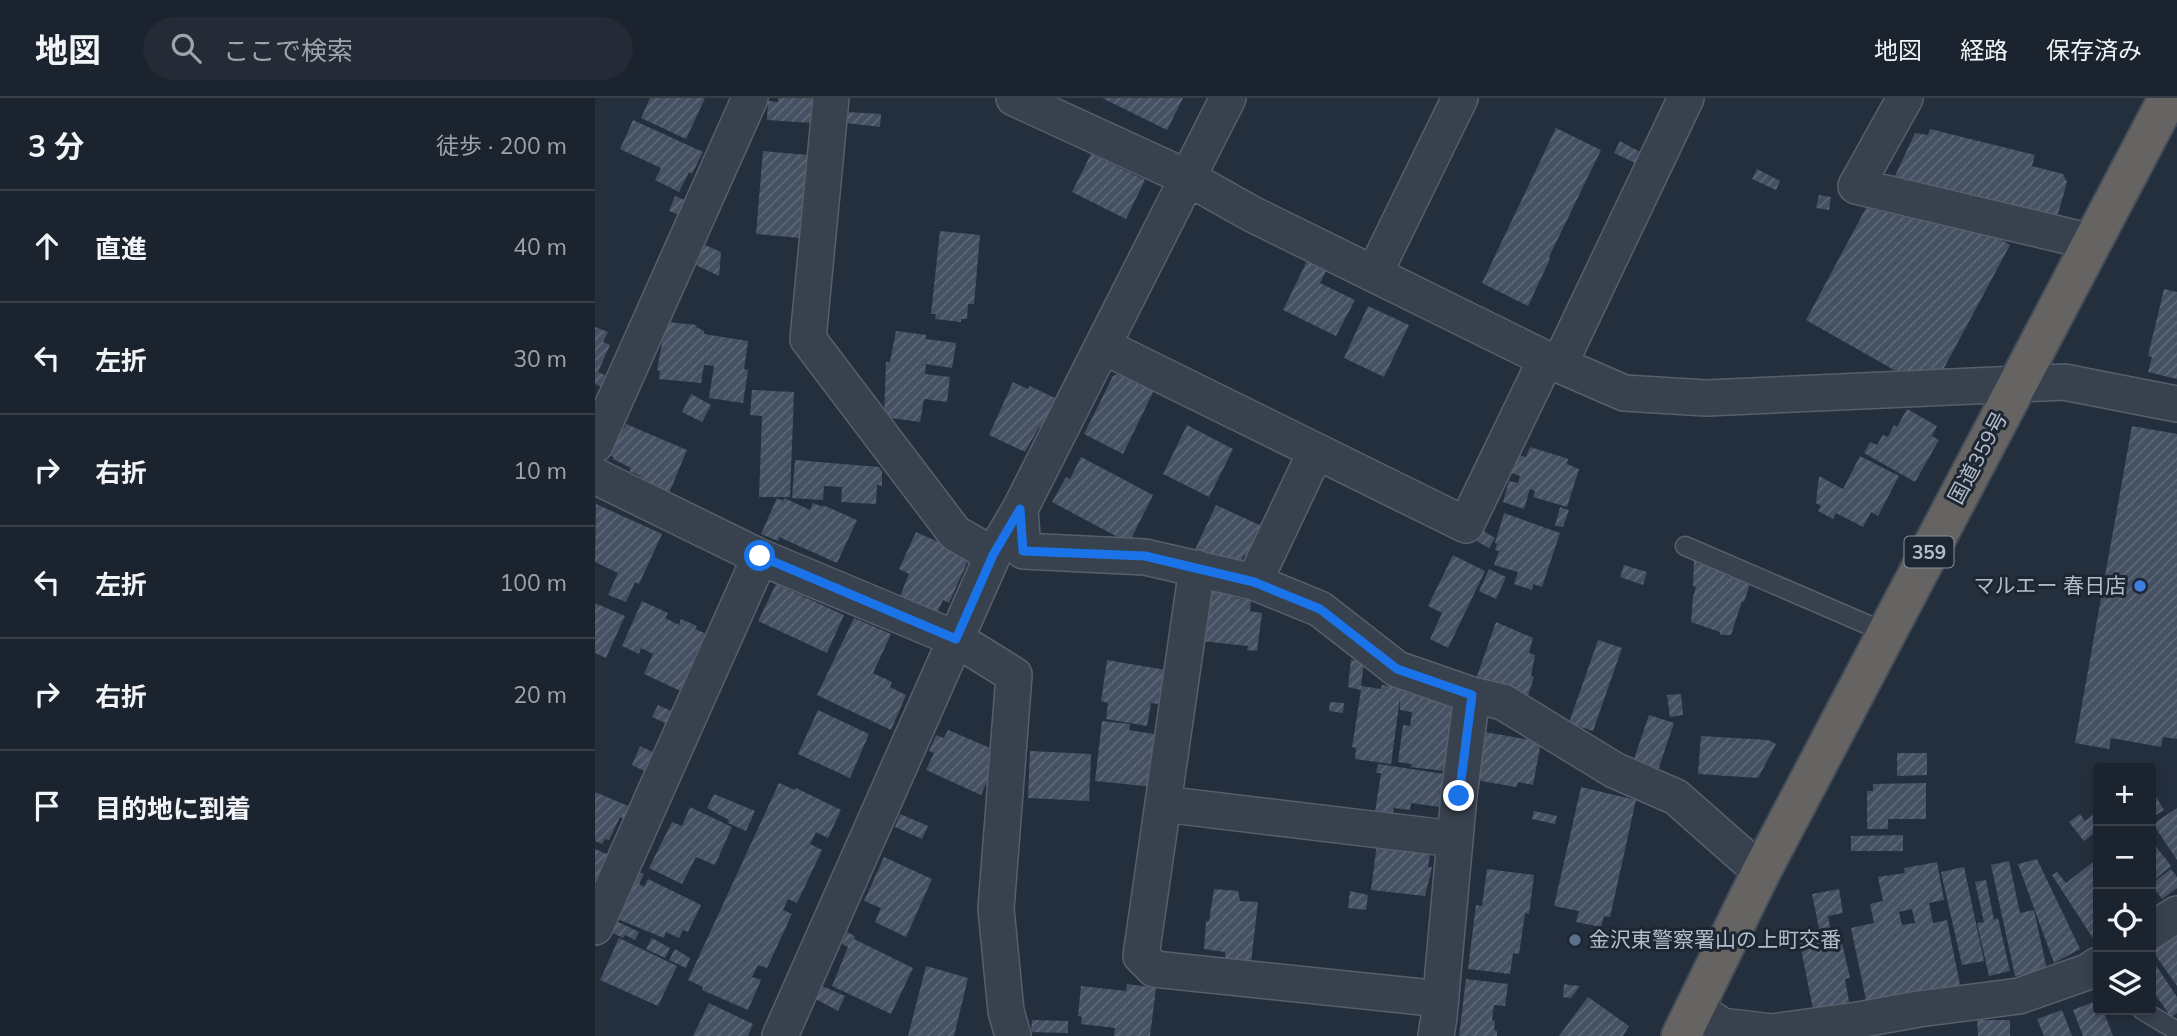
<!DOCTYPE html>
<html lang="ja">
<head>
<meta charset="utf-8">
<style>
	:root { --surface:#1b232e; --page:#242b36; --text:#f1f3f6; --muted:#a0a4aa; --line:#39404a }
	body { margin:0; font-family:Mulish,"Noto Sans JP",sans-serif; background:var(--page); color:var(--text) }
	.controls { position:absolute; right:21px; bottom:21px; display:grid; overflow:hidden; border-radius:7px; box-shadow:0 4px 10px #0003 }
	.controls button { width:63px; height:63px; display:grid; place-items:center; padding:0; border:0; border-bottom:2px solid var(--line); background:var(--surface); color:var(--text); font:35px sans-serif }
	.stop { position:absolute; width:21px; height:21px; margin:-16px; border:5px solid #1a73e8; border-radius:50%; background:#fff }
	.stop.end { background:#1a73e8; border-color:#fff; box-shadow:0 2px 7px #0008 }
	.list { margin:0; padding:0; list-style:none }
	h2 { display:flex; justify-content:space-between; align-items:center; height:91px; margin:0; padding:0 28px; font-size:30px }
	h2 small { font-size:23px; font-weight:400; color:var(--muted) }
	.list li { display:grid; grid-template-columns:46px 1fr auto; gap:21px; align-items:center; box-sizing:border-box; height:112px; padding:0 28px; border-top:2px solid var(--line) }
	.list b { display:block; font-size:26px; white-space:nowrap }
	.list em { font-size:23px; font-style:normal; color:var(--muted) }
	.icon { flex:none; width:38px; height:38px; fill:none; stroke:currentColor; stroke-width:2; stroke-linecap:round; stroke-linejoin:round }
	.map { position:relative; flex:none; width:1582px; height:938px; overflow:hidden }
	header { display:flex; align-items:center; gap:42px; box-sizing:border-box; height:98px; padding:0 35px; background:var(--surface); border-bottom:2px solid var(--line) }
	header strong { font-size:33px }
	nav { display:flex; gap:38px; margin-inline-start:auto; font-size:24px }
	.search { width:490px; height:63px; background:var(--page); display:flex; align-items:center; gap:18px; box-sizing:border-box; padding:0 24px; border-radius:38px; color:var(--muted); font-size:26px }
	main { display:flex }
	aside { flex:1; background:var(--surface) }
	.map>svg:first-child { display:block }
	.building { fill:url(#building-hatch); fill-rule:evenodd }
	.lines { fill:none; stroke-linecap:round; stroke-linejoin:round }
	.service-casing { stroke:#565f6c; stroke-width:21 }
	.minor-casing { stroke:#565f6c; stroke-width:38 }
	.trunk-casing { stroke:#434c59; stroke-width:42 }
	.service { stroke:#38414e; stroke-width:18 }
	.minor { stroke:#38414e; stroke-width:35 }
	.trunk { stroke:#656462; stroke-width:38 }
	.route { stroke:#1a73e8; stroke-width:9 }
	.shop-dot { fill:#3f7fe0; stroke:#1d2633; stroke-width:2.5 }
	.service-dot { fill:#5c6f8a; stroke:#1d2633; stroke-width:2.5 }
	.labels { text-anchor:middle; stroke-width:6; stroke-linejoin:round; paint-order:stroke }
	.shield { fill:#1d2633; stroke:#878f9c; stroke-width:2 }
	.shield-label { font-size:19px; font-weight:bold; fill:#b4bcc9 }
	.street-label { font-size:21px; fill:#b4bcc9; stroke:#1d2633 }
	.poi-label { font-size:21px; fill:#b4bcc9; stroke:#1d2633; text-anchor:end }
</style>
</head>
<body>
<header>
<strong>地図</strong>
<div class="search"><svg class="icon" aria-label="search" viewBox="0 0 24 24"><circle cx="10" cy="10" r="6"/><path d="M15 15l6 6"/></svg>ここで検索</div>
<nav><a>地図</a><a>経路</a><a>保存済み</a></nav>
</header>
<main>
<aside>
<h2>3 分<small>徒歩 · 200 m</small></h2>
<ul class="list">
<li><svg class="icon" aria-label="ahead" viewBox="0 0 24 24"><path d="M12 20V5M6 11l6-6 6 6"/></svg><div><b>直進</b></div><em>40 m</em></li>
<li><svg class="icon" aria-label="left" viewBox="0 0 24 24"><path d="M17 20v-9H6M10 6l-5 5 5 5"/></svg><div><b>左折</b></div><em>30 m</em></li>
<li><svg class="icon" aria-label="right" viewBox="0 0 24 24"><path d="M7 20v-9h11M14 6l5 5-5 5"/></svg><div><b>右折</b></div><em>10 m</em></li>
<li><svg class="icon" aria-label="left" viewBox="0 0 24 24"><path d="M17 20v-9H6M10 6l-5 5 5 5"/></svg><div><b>左折</b></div><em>100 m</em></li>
<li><svg class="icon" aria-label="right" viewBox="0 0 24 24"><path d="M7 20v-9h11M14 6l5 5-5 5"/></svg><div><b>右折</b></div><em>20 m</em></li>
<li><svg class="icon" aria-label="arrive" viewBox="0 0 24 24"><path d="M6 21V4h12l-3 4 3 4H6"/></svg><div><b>目的地に到着</b></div></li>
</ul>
</aside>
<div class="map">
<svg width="1582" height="938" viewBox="0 0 1582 938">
	<defs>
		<pattern id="building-hatch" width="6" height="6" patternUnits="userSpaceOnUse" patternTransform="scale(1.75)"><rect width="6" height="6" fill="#455162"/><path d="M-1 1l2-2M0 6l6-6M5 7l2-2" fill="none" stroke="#5d6877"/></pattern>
	</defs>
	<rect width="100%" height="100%" fill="#242f3e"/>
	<path class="building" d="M 55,0 L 110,0 L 91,41 L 46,20 Z
		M 183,0 L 220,0 L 218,25 L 172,22 L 173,3 L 183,4 Z
		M 507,0 L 588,0 L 572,32 Z
		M 252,14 L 286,16 L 285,29 L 251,25 Z
		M 38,22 L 108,54 L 97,76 L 94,74 L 84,94 L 60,82 L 66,70 L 25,51 Z
		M 961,30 L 1006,52 L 954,159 L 955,161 L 933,208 L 887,185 Z
		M 1335,31 L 1440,57 L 1437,68 L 1468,76 L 1472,84 L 1461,123 L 1299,80 L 1320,35 L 1333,37 Z
		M 1025,43 L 1047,55 L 1042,66 L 1019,55 Z
		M 168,53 L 212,57 L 204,140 L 161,136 Z
		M 496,56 L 550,82 L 531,121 L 477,94 Z
		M 1162,71 L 1185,83 L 1181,92 L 1157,81 Z
		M 1224,97 L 1236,99 L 1234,112 L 1221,110 Z
		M 80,98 L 96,105 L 89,119 L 74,113 Z
		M 1271,110 L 1405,141 L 1415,147 L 1348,272 L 1299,272 L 1211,222 Z
		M 345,133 L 385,137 L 379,206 L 373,206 L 372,221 L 366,221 L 366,224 L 340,221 L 341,216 L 336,216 Z
		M 110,147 L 126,154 L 124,178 L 101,167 Z
		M 713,161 L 732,171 L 725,185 L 760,202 L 741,238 L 688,212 Z
		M 1569,191 L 1582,194 L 1582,281 L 1553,274 L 1557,259 L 1553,258 Z
		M 773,208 L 814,227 L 789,279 L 749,260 Z
		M 73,224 L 101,227 L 101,229 L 109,233 L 109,236 L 153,243 L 149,271 L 153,272 L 148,305 L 114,300 L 119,268 L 109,267 L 106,285 L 64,281 L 65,273 L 62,272 L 70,229 L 73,229 Z
		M 0,229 L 13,234 L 8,244 L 15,247 L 3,274 L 16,280 L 11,291 L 0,286 Z
		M 301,233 L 331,237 L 331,241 L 361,245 L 357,270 L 331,266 L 330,276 L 355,279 L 352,304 L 329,301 L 325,324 L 289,319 L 291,264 L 295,264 Z
		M 523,276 L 546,288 L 549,282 L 561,288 L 528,356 L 489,336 L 518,278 Z
		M 418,284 L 433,291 L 435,288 L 460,300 L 446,330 L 444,329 L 430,354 L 394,337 Z
		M 157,292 L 199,294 L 195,399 L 164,399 L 167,318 L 155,317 Z
		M 96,296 L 116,307 L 107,324 L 87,314 Z
		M 1312,311 L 1342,328 L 1337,338 L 1344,342 L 1320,384 L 1269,355 L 1275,344 L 1282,347 L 1288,337 L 1293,339 L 1299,327 L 1302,329 Z
		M 31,326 L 92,352 L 74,395 L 51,385 L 53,383 L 45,379 L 46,378 L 34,373 L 36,370 L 18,361 L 19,359 L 14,357 L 25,329 L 29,331 Z
		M 592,327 L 638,351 L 614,399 L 568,376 Z
		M 1537,328 L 1582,336 L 1582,641 L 1568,639 L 1566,649 L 1516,640 L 1514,651 L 1480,645 Z
		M 935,349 L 971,360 L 973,361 L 972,366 L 984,371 L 972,409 L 938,399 L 940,393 L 935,391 L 929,411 L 908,404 L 914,383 L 923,385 L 925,378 L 914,374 L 920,356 L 931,359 Z
		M 1265,358 L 1304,378 L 1283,418 L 1276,414 L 1268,429 L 1241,415 L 1238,421 L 1223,413 L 1226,408 L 1221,405 L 1224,378 L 1248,391 Z
		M 486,359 L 558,397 L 534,445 L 457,404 L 471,379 L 475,381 Z
		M 200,362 L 284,369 L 287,373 L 287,388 L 282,387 L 281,406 L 246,404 L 247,389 L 229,388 L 228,402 L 197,400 Z
		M 182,400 L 188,403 L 189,400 L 215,412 L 218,405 L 228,409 L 228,407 L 262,422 L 242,465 L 184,439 L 183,443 L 166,436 Z
		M 1,406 L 67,436 L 44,486 L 40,484 L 31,504 L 13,497 L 23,475 L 0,464 Z
		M 621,407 L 669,429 L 655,460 L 649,457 L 643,470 L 597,458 Z
		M 965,409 L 974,412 L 968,429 L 960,428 Z
		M 909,415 L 965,435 L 947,489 L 938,486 L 937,492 L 919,486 L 923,474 L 899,467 L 904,453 L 900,452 L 902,446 L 900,445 Z
		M 882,429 L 900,440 L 894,450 L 876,440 Z
		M 321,434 L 375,458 L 354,505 L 348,502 L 342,515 L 305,498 L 314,476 L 304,471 Z
		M 858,457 L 890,473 L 853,550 L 835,541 L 847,515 L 833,508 Z
		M 1099,462 L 1102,463 L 1102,465 L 1131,475 L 1130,477 L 1155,486 L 1149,504 L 1147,503 L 1136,537 L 1125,537 L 1125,534 L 1096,524 L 1098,499 L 1101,489 L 1098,488 Z
		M 1029,467 L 1052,474 L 1048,487 L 1025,479 Z
		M 894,471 L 911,479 L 901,501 L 884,493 Z
		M 181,486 L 249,517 L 232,555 L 163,523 Z
		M 612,489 L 640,496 L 640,500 L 656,502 L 655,513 L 667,515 L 662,553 L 652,552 L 653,548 L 606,543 Z
		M 47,503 L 73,515 L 70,520 L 84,527 L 86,521 L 102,528 L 100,531 L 114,537 L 92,596 L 49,576 L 58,556 L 46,550 L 44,556 L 27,548 Z
		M 0,505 L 30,518 L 11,560 L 0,555 Z
		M 259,520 L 296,536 L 278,575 L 297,584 L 295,589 L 311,597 L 296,632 L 222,597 Z
		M 901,524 L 938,540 L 934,555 L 940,557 L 936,578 L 939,579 L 931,603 L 917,598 L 920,590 L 913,587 L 911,591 L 881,581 Z
		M 1003,542 L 1027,550 L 998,633 L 974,625 Z
		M 512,562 L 577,573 L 575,586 L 567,585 L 563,606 L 556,605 L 552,628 L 511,621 L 513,605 L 506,603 Z
		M 756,562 L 769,564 L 766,588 L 786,591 L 787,587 L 863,599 L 857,674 L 816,669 L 817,666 L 803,664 L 808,627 L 815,628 L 817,614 L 805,612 L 805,600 L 796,666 L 760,661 L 761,650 L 757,649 L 766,592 L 753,589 Z
		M 1086,596 L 1088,617 L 1075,619 L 1072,597 Z
		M 735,604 L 749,605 L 748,615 L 734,613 Z
		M 63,607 L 83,616 L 77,628 L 57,619 Z
		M 223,612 L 274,636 L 255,680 L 203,656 Z
		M 1054,617 L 1079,625 L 1062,675 L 1037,667 Z
		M 507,623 L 535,626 L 534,632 L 565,637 L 559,689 L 500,683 Z
		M 353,632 L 400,652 L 399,668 L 386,697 L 331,672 L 339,655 L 334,653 L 341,637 L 349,640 Z
		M 890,634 L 946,644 L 938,687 L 923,684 L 921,689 L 881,682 Z
		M 1106,638 L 1173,642 L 1181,646 L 1163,680 L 1103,676 Z
		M 45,648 L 62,656 L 53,675 L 37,667 Z
		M 435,653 L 496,656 L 494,703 L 433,700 Z
		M 1302,655 L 1332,655 L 1332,677 L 1302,678 Z
		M 783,666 L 849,676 L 845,709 L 816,705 L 815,712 L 799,710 L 796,724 L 779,721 L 786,675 L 781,675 Z
		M 184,685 L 200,692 L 201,690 L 246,712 L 233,740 L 221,734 L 215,746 L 227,752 L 202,805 L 193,801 L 188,812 L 197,816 L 172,870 L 163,867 L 157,879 L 166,882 L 153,912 L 107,892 L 108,889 L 93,882 Z
		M 1331,685 L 1331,721 L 1293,721 L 1293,731 L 1272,731 L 1272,693 L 1278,693 L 1278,686 Z
		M 986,689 L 1041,702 L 1015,819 L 1009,818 L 1006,829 L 981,824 L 984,813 L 959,808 Z
		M 1556,690 L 1569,712 L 1556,720 Z
		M 0,694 L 38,710 L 33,722 L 25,719 L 14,742 L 10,741 L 7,746 L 0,743 Z
		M 119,696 L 160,713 L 151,733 L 133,725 L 134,722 L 112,710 Z
		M 95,709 L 137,729 L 120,767 L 101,759 L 87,786 L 54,770 L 77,724 L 87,728 Z
		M 1582,710 L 1582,762 L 1558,726 Z
		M 939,713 L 962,718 L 960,726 L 937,721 Z
		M 1503,713 L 1503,740 L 1499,735 L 1489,743 L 1474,724 L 1485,716 L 1490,723 Z
		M 305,716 L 333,728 L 327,741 L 300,729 Z
		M 1308,737 L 1308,753 L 1256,753 L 1256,738 Z
		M 1556,742 L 1576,768 L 1559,782 L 1560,783 L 1576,771 L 1582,779 L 1582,790 L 1567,801 L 1562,794 L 1556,798 Z
		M 782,745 L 836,751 L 833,769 L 837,769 L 830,798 L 776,792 Z
		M 0,751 L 16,758 L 0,792 Z
		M 289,759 L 337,781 L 311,839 L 280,824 L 286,810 L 269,803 Z
		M 1503,760 L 1503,843 L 1501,845 L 1457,777 L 1462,774 L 1471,785 Z
		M 1442,761 L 1485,851 L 1459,865 L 1423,766 Z
		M 1414,763 L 1425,815 L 1439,812 L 1452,872 L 1420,878 L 1396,767 Z
		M 1342,764 L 1349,802 L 1334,805 L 1338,825 L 1352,822 L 1365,887 L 1307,899 L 1306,895 L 1271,902 L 1256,830 L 1279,825 L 1275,806 L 1288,803 L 1283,779 L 1310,775 L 1309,770 ZM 1317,811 L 1320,825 L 1307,827 L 1304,814 Z
		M 1369,769 L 1389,863 L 1367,867 L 1346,774 Z
		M 892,771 L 939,777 L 934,816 L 930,815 L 924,856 L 918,855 L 915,876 L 873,871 L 881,807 L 887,808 Z
		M 44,774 L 49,776 L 44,786 L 49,789 L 53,781 L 106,807 L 93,834 L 88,832 L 84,840 L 71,834 L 69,840 L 20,820 Z
		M 1391,782 L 1399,822 L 1403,820 L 1415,873 L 1394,878 L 1382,825 L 1389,824 L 1380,784 Z
		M 619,791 L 643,793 L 645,803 L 663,804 L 656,865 L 630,861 L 630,854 L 609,851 L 611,823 L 614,823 Z
		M 1244,791 L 1248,815 L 1233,818 L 1238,843 L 1227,845 L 1217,796 Z
		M 755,793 L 773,797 L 771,812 L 753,810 Z
		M 19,822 L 44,834 L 40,842 L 30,837 L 28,840 L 14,833 Z
		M 1222,832 L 1226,849 L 1247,845 L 1255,880 L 1250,881 L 1254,904 L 1218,911 L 1203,836 Z
		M 252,834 L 260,838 L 259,841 L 318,870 L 296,916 L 237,888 L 253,849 L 247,846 Z
		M 1581,834 L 1582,836 L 1582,888 L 1556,851 Z
		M 24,840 L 82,868 L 63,908 L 5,882 Z
		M 57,840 L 75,850 L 70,860 L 51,851 Z
		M 80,851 L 95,860 L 91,870 L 74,862 Z
		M 1556,860 L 1582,899 L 1582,915 L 1576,919 L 1562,899 L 1556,902 Z
		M 331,868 L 373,880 L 359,938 L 313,938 Z
		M 871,881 L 913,886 L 910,908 L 899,907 L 897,922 L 900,923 L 899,932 L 902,933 L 902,938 L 864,938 Z
		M 532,886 L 561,890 L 555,938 L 519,938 L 520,930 L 486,926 L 487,919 L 483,918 L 486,888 L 531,893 Z
		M 969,886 L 974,887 L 985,888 L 976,900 L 968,899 Z
		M 225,887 L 250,898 L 243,913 L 219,900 Z
		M 993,899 L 1034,928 L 1028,938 L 964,938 Z
		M 1503,902 L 1503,912 L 1508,912 L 1518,938 L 1488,938 L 1478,912 Z
		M 114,905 L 158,926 L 153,938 L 98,938 Z
		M 1467,912 L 1477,938 L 1449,938 L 1442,921 Z
		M 437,922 L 473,923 L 473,935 L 436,934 Z
		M 1382,922 L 1415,922 L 1415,938 L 1383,938 Z"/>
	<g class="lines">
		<defs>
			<path id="service" d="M 1090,448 L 1292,535
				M 1547,912 L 1582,933"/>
			<path id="minor" d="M 236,0 L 213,241 L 360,435 L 398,457
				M 419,0 L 593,80 L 657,116 L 951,261 L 1029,295 L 1111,300 L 1469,284 L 1582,306
				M 1310,0 L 1261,88 L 1497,144
				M 779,176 L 865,0
				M 508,248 L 871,427 L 951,261
				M 964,267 L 1091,0
				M 0,347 L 155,0
				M 0,378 L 165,459 L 361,541 L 419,577 L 401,811 L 411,913 L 418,938
				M 425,411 L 428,453 L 550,459 L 659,484 L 725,511 L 802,571 L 877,597 L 908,604 L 1019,672 L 1081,699 L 1166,774
				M 602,470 L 546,858 L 559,871 L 846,901
				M 659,484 L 721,353
				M 568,706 L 860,741
				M 0,829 L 165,459
				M 1556,833 L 1582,816
				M 1101,910 L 1127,928 L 1178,934 L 1263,922 L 1324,911 L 1424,898 L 1492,874 L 1503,867
				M 185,938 L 398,457 L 425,411 L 633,0
				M 841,938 L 844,919 L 864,697 L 877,597"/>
			<path id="trunk" d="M 1086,938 L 1166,774 L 1573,0"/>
		</defs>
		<use href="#service" class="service-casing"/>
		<use href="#minor" class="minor-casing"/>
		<use href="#trunk" class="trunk-casing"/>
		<use href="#service" class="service"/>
		<use href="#minor" class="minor"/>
		<use href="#trunk" class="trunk"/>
	</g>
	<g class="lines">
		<path class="route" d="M 165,458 L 361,541 L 398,457 L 425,411 L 428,453 L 550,458 L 659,484 L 725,511 L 802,571 L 877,597 L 864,698"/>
	</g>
	<circle class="shop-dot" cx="1545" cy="488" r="7"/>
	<circle class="service-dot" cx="980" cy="842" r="7"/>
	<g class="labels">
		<rect class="shield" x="1309.5" y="438.5" width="49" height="31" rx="5"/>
		<g class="shield-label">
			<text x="1334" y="461">359</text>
		</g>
		<g class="street-label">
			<text transform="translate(1383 360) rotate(-62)" y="7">国道359号</text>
		</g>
		<g class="poi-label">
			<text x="1531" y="495">マルエー 春日店</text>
			<text x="994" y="849" text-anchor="start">金沢東警察署山の上町交番</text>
		</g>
	</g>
</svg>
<div class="controls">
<button>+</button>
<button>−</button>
<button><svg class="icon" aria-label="locate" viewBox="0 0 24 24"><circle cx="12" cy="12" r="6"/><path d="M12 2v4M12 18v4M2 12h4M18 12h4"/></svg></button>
<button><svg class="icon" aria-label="layers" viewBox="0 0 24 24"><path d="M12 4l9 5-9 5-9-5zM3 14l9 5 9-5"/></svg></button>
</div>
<div class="stop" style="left:165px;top:458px"></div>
<div class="stop end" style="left:864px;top:698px"></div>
</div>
</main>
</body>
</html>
